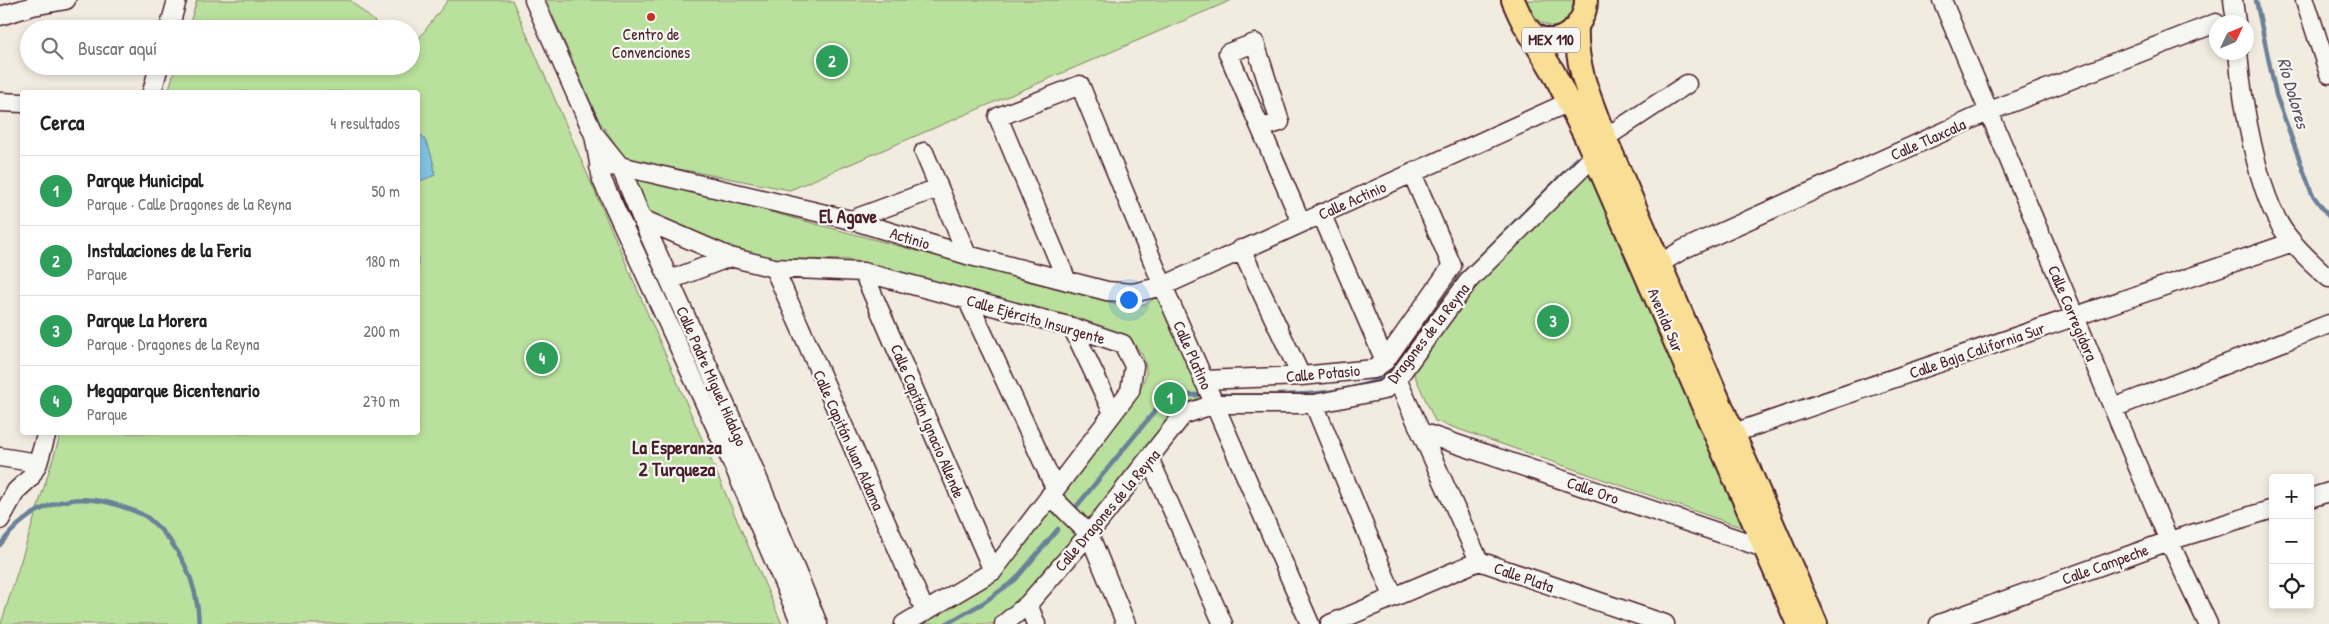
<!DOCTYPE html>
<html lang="es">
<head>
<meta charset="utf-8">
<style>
	:root { --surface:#fff; --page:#f6f6f6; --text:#222; --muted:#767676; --line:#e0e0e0; --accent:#0f766e }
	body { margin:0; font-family:"Patrick Hand",sans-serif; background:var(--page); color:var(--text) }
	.controls { position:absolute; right:15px; bottom:15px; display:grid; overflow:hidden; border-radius:5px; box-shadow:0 2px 8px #0003 }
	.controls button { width:45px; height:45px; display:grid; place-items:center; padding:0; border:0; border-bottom:1px solid var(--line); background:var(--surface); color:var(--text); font:25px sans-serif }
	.compass { position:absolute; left:2209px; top:15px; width:45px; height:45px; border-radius:50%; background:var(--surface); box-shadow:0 2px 8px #0003; rotate:46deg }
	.you { position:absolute; left:1128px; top:299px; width:18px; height:18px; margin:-12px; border:4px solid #fff; border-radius:50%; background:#1a73e8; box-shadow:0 0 0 8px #1a73e833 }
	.badge { display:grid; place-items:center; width:32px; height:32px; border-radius:50%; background:var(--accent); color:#fff; font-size:16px; font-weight:700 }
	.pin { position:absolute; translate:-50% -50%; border:2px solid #fff; box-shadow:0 1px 5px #0006 }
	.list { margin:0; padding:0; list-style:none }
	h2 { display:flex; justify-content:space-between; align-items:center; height:65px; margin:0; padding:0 20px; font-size:21px }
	h2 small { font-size:16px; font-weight:400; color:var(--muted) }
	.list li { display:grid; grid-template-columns:32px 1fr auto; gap:15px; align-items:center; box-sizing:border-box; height:70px; padding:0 20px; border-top:1px solid var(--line) }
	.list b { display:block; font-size:19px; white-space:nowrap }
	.list p { margin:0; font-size:16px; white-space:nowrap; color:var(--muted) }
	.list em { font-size:16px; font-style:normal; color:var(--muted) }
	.icon { flex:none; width:28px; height:28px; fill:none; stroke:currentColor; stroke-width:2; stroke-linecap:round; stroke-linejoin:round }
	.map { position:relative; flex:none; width:2329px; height:624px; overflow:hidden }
	.search { position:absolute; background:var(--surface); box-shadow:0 2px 8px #0003; left:20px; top:20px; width:400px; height:55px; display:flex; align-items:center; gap:12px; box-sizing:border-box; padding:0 18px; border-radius:28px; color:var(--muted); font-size:19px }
	.panel { position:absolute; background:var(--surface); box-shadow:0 2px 8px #0003; left:20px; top:90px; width:400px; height:345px; border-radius:5px }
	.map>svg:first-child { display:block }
	.green { fill:#b9e09c; stroke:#828064 }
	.water { fill:#80c2e1; stroke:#6a8198 }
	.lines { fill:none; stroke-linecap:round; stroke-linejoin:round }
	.stream { stroke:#6a8198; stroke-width:4.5 }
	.minor-casing { stroke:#4a1f2b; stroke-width:21 }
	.major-casing { stroke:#4a1f2b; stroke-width:26 }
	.minor { stroke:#f6f6f2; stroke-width:18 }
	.major { stroke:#f9df96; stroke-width:22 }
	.poi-dot { fill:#c8321e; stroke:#f6f6f2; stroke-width:2 }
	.labels { text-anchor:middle; stroke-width:4.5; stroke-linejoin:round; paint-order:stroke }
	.shield { fill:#f6f6f2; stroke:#7e6067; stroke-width:1 }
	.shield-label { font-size:15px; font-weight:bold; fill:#4a1f2b }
	.poi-label { font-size:16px; fill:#4a1f2b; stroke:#f6f6f2 }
	.street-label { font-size:16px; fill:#4a1f2b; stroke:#f6f6f2 }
	.water-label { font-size:18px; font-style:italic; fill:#5a5062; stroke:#f6f6f2 }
	.quarter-label { font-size:19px; font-weight:bold; fill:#4a1f2b; stroke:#f6f6f2 }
</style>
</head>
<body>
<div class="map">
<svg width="2329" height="624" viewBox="0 0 2329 624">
	<rect width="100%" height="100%" fill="#f2ece0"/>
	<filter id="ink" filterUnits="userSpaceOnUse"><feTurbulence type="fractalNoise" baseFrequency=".02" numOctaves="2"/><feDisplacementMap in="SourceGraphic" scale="10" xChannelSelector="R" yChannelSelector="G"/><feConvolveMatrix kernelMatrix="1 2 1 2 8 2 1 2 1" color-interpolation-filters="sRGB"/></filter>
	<g filter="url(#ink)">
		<path class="green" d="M 197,0 L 350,0 L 383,29 L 188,29 Z
			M 448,0 L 512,0 L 782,624 L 1,624 L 61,433 L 418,432 L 418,92 L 168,92 L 176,66 L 411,66 L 411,49 Z
			M 546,0 L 1232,0 L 790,190 L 626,159 L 599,121 Z
			M 1524,0 L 1581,0 L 1577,16 L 1557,28 C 1538,23 1532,18 1524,0 Z
			M 1594,156 L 1758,533 L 1435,421 L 1409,363 L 1470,279 Z
			M 628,174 L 1128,307 L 1146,304 L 1161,294 L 1206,401 L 1024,600 L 994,624 L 918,624 L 997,578 L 1137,395 C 1140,389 1145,380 1146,373 C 1147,354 1133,341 1119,333 L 850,260 L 748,258 L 647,213 Z"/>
		<path class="water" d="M 418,131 C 430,144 433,158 435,175 L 418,182 Z"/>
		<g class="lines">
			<path class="stream" d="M 2256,0 L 2276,95 L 2312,194 L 2329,217
				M 1215,395 C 1264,395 1352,400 1391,372 L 1461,276 L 1570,167 L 1576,159
				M 1076,507 L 1164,400 L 1182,395 L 1205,395
				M 0,545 C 30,505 72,489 120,506 C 128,509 140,512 148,518 C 180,544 198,583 199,624
				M 946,624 L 983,603 L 1015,580 L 1058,529"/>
			<defs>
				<path id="minor" d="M 534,0 L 594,135 L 602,180 L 735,469 L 801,624
					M 1942,0 L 2169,541 L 2208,624
					M 2233,0 L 2236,22
					M 2305,0 L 2329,74
					M 0,16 L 33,6 L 66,0
					M 169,29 L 177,0
					M 2238,52 C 2242,101 2257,195 2286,234 C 2298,250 2314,265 2329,278
					M 152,92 L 159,66
					M 0,102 L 22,103
					M 1261,128 L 1280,122 L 1255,43 L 1228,53 L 1301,222
					M 595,135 L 620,166 L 642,219 L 751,462 L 818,624
					M 1605,138 L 1687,84
					M 924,152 L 967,255
					M 599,167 L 620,166 L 851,220 L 967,255 L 1107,291 L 1133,293 L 1163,286 L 1569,102
					M 1321,213 L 1385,361
					M 642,219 L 730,257 L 774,268 L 863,272 L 1072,327 L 1123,344 L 1134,366 L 1130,391 L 993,571 L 904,624
					M 851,220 L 938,188
					M 1241,249 L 1301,376
					M 774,268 L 925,611
					M 1649,270 L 1684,249 L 1990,111 L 2216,23
					M 863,272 L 993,571
					M 670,280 L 730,257
					M 1067,281 L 998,117 L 1080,85 L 1163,286 L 1310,624
					M 967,299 L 1055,488
					M 1072,327 L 1113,413
					M 1397,379 L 1479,561
					M 1203,380 L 1301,376 L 1374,369 L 1385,361 L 1452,266 L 1412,173
					M 1314,404 L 1393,596
					M 2113,408 L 2329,324
					M 1421,432 L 1764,548
					M 1722,437 L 2293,242
					M 0,457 L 38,463
					M 1150,460 L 1223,624
					M 1050,495 L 1089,534 L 1126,624
					M 2310,498 L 2329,492
					M 0,520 L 16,491 L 30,478 L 38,463 L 47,432
					M 1028,604 L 1036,624
					M 1004,624 L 1028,604 L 1089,534 L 1183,415 L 1214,404 L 1314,404 L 1384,390 L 1397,379 L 1470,279 L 1594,156
					M 1330,624 L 1479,561 L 1665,624
					M 1939,624 L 2169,541 L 2273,509"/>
				<path id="major" d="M 1513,0 C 1518,11 1523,26 1533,34 C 1557,52 1586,27 1586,0
					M 1523,22 L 1554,73 L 1589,144 L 1798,624
					M 1577,27 C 1575,68 1591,100 1605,138 L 1816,624"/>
			</defs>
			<use href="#minor" class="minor-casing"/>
			<use href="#major" class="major-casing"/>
			<use href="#minor" class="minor"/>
			<use href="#major" class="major"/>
		</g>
	</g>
	<circle class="poi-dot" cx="651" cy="17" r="5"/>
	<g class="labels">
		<rect class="shield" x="1522" y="27.5" width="58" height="25" rx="4"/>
		<g class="shield-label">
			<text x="1551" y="45">MEX 110</text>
		</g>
		<g class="poi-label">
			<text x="651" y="40">Centro de<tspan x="651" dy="18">Convenciones</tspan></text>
		</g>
		<g class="street-label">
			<text transform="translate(1928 139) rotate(-24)" y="6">Calle Tlaxcala</text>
			<text transform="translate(1352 200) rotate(-24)" y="6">Calle Actinio</text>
			<text transform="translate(910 238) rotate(17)" y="6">Actinio</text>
			<text transform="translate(2073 313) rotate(67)" y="6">Calle Corregidora</text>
			<text transform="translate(1036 319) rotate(16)" y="6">Calle Ejército Insurgente</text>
			<text transform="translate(1666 320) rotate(67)" y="6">Avenida Sur</text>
			<text transform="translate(1428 333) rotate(-52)" y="6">Dragones de la Reyna</text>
			<text transform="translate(1977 350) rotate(-19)" y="6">Calle Baja California Sur</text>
			<text transform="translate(1193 355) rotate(66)" y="6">Calle Platino</text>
			<text transform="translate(1323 373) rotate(-5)" y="6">Calle Potasio</text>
			<text transform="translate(712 376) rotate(66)" y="6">Calle Padre Miguel Hidalgo</text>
			<text transform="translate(928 421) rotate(67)" y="6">Calle Capitán Ignacio Allende</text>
			<text transform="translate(849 440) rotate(66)" y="6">Calle Capitán Juan Aldama</text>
			<text transform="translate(1593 490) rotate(19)" y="6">Calle Oro</text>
			<text transform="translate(1107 510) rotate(-50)" y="6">Calle Dragones de la Reyna</text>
			<text transform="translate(2105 564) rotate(-20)" y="6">Calle Campeche</text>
			<text transform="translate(1524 577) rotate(19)" y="6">Calle Plata</text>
		</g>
		<g class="water-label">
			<text transform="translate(2293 93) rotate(74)" y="6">Río Dolores</text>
		</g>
		<g class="quarter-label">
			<text x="848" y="223">El Agave</text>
			<text x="677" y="454">La Esperanza<tspan x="677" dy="22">2 Turqueza</tspan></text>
		</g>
	</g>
</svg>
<div class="controls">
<button>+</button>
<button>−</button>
<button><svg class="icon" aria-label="locate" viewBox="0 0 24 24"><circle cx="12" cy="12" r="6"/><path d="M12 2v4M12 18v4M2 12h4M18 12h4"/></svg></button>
</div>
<svg class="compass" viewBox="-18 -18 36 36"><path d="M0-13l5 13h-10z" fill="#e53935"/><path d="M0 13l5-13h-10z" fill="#767676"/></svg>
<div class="you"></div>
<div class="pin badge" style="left:1170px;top:398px;background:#2e9e5b">1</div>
<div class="pin badge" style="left:832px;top:61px;background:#2e9e5b">2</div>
<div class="pin badge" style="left:1553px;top:321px;background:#2e9e5b">3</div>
<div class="pin badge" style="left:542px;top:358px;background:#2e9e5b">4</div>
<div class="search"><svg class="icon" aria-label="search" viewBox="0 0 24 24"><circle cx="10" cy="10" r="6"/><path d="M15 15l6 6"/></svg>Buscar aquí</div>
<section class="panel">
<h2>Cerca<small>4 resultados</small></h2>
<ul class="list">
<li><span class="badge" style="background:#2e9e5b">1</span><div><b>Parque Municipal</b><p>Parque · Calle Dragones de la Reyna</p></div><em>50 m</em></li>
<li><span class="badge" style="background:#2e9e5b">2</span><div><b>Instalaciones de la Feria</b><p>Parque</p></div><em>180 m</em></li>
<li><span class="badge" style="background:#2e9e5b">3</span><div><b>Parque La Morera</b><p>Parque · Dragones de la Reyna</p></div><em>200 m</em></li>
<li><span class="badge" style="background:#2e9e5b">4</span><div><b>Megaparque Bicentenario</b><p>Parque</p></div><em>270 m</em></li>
</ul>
</section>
</div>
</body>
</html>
